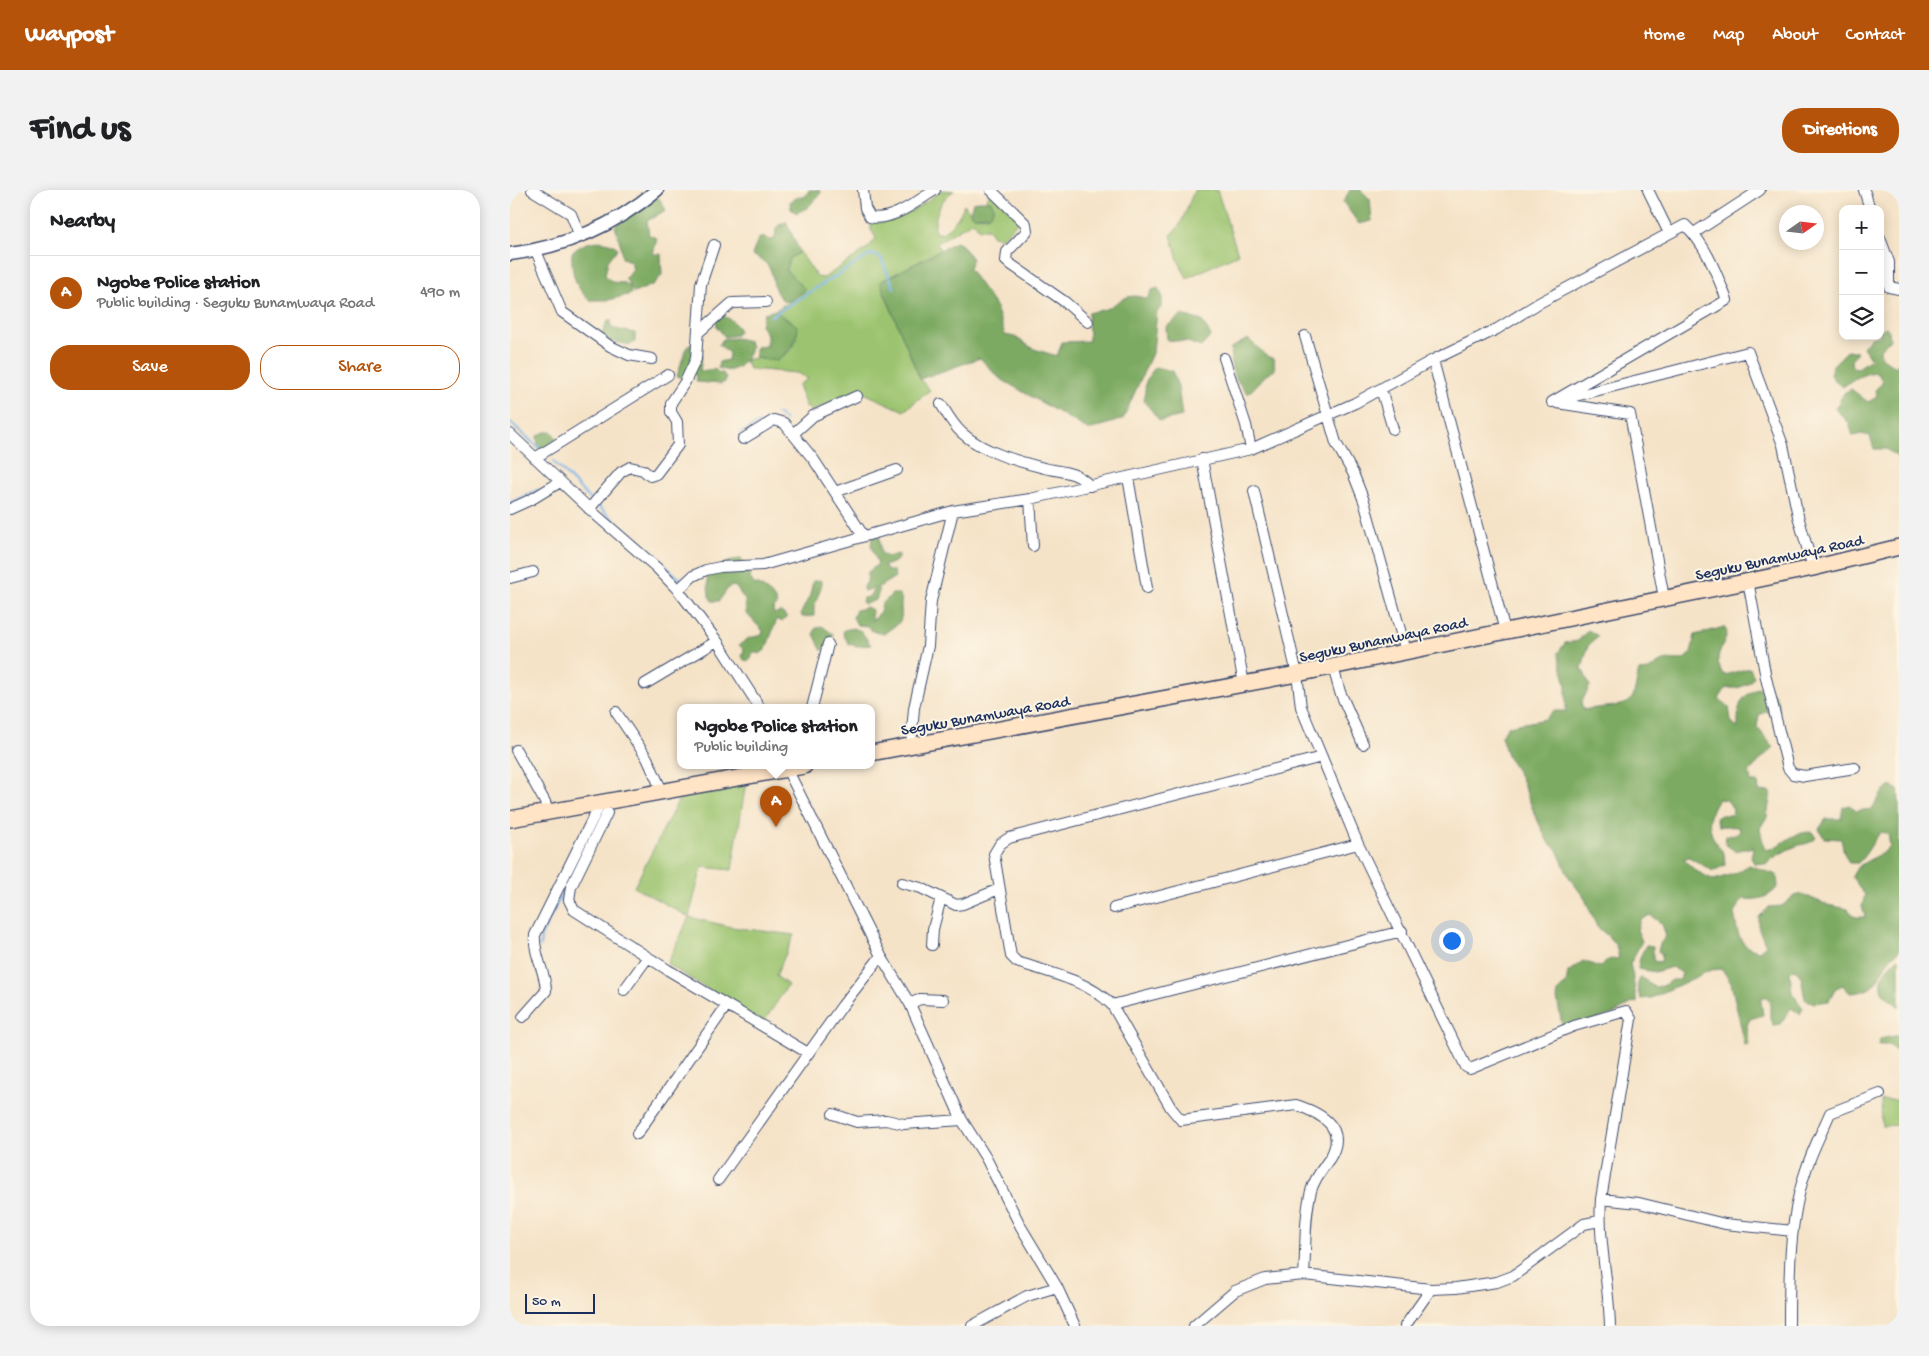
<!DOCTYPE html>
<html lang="en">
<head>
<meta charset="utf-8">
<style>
	:root { --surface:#fff; --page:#f2f2f2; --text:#202124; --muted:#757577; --line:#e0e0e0; --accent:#b45309 }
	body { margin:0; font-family:"Gochi Hand",sans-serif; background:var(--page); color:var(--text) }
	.controls { position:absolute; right:15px; top:15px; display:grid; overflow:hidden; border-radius:10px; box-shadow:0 2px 12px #0003 }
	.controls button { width:45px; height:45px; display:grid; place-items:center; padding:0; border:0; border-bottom:1px solid var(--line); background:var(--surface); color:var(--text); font:25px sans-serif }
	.compass { position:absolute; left:1269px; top:15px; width:45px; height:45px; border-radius:50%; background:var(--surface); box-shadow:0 2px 12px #0003; rotate:76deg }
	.scale { position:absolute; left:15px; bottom:12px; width:70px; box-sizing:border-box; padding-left:5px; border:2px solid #1b2f5e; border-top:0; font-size:14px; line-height:18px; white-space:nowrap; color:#1b2f5e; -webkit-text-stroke:4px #fcf5e5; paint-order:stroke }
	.you { position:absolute; left:941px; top:750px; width:18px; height:18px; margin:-12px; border:4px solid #fff; border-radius:50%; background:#1a73e8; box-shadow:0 0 0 8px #1a73e833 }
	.badge { display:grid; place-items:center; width:32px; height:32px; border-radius:50%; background:var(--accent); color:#fff; font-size:16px; font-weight:700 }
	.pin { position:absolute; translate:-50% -41px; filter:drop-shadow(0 1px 2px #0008) }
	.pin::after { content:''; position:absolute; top:26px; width:18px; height:15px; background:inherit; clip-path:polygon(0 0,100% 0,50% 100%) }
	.popup { position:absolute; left:167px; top:514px; width:198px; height:65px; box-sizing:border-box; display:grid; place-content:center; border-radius:10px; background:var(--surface); filter:drop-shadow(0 1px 4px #0005); font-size:16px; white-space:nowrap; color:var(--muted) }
	.popup b { font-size:19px; color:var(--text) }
	.popup::after { content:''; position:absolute; left:50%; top:100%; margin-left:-10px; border:10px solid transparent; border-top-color:var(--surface) }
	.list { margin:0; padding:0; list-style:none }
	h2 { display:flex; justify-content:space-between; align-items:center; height:65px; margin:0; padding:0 20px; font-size:21px }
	h2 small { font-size:16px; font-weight:400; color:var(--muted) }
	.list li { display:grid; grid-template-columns:32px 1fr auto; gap:15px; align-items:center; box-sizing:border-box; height:75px; padding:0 20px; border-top:1px solid var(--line) }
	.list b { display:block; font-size:19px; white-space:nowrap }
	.list p { margin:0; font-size:16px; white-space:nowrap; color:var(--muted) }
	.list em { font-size:16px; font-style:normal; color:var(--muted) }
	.actions { display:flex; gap:10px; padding:15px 20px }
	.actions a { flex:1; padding:11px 0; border:1px solid var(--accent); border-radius:20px; text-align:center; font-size:18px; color:var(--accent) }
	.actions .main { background:var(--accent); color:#fff }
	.icon { flex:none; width:28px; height:28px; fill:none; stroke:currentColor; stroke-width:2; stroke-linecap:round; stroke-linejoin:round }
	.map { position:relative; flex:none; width:1389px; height:1136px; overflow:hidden; border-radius:20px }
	header { display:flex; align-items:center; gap:30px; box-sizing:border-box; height:70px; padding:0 25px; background:var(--accent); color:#fff }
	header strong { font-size:24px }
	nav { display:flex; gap:28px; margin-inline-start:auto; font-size:18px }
	.intro { display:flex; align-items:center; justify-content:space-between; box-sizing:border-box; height:120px; padding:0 30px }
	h1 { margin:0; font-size:35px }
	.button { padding:12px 22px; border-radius:20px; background:var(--accent); color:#fff; font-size:18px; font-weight:700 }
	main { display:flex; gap:30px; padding:0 30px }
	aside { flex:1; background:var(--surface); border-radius:20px; box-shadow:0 2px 12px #0003 }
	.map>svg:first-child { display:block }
	.green { fill:#9cc46f; stroke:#5c7a66 }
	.forest { fill:#7daa62; stroke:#4c6c60 }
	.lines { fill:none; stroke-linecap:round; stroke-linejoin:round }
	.stream { stroke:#76b3e9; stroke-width:2.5 }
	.minor-casing { stroke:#3c4a6e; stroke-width:12 }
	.tertiary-casing { stroke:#3c4a6e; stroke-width:15 }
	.secondary-casing { stroke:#3c4a6e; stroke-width:18 }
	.minor { stroke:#fff; stroke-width:10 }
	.tertiary { stroke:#fff; stroke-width:12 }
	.secondary { stroke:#ffe4c6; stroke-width:15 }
	.labels { text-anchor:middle; stroke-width:4; stroke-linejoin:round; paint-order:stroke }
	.street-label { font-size:16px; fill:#1b2f5e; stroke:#fcf5e5 }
</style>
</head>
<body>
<header>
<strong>Waypost</strong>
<nav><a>Home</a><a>Map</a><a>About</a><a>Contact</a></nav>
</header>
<div class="intro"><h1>Find us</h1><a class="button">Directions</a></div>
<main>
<aside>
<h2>Nearby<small></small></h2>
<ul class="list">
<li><span class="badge">A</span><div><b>Ngobe Police station</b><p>Public building · Seguku Bunamwaya Road</p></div><em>490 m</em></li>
</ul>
<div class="actions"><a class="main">Save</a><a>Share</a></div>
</aside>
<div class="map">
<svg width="1389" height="1136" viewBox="0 0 1389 1136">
	<rect width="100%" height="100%" fill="#fcf5e5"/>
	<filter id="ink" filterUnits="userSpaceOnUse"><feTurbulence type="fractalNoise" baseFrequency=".02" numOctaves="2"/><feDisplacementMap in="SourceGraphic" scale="10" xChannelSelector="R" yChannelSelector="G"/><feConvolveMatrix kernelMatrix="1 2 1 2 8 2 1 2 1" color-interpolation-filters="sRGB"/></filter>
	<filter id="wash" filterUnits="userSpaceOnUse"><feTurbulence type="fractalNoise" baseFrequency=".0096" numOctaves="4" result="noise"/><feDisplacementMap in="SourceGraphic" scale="20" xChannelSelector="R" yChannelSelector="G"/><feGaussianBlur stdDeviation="1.12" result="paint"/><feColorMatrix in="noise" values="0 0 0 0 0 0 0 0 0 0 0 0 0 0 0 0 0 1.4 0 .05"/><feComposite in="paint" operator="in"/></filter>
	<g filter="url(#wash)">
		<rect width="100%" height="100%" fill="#f5e3c8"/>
		<path class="green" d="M 432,0 L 444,1 C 431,7 423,28 425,43 L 433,43 C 442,34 451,27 454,14 L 463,26 L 478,27 L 475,12 L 480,3 L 511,29 L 492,48 L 483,46 L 478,39 L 469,39 L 463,31 L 427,53 L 431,61 L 370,92 L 410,189 L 420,200 L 394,221 L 347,200 L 300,222 L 298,216 L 296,217 L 288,195 L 298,189 L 287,183 L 239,179 L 235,170 L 245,168 L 267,171 L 281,160 L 287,148 L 281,130 L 272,128 L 266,120 L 296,100 L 276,80 L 280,68 L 290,62 L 307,87 L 314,88 L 359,57 L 366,48 L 361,40 L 361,32 C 388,35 411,15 432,0 Z
			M 685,0 L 707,0 L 728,64 L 677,88 L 668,70 L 661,45 C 673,36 677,14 685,0 Z
			M 236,592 L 222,680 L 192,677 L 179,727 L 221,737 L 284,745 L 266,786 L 278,795 L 253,833 L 157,774 L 179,727 L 124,697 L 172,603 Z
			M 1371,910 L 1389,910 L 1389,935 L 1372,936 Z"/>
		<path class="forest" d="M 299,0 L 310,0 L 311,3 L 297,18 L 286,23 L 281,19 L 280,12 L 288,7 L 295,7 Z
			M 840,0 L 851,0 L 860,9 L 862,31 L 849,34 L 833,12 Z
			M 147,5 L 156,20 L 137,31 L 139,45 L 147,48 L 143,64 L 151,64 L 152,85 L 144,94 L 124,103 L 120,97 L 121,104 L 99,110 L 80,110 C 65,99 61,81 62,63 C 74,50 94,47 108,58 L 98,71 L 95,85 L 102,92 L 114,93 L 120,96 L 115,88 L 123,79 L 120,71 L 112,68 L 111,56 L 105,36 Z
			M 468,11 L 481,11 L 484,17 L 481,25 L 463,26 L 460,22 L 463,12 Z
			M 276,31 L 290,62 L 280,68 L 276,80 L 296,100 L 279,111 L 274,111 C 254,95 274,78 242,65 L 248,49 L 254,47 L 260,50 L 265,49 L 266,38 L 272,32 L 272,37 Z
			M 446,52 L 452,55 L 462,69 L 459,79 L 486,117 L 495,145 L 505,147 L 524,159 L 547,166 L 552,152 L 579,151 L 578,123 C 584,121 592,121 598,118 C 613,109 619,102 637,109 L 642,100 L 648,98 L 652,105 L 652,116 L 647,122 L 643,161 L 613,229 L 579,240 L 489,188 L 470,168 L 410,189 L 370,92 Z
			M 266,120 C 273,129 280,129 288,137 C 286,154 280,161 267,171 L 245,168 L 246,157 L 257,156 L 257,145 L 251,135 L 254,123 Z
			M 672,125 L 692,131 L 701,146 L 691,157 L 678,152 L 657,150 L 656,137 Z
			M 212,126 L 220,129 L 228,137 L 229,142 L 226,145 L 215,147 L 207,137 L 206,129 Z
			M 101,130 L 101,138 L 125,143 L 125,152 L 120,155 L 97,150 L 92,144 L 97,132 Z
			M 1376,137 L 1379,141 L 1380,149 L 1370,159 L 1371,167 L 1386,177 L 1389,173 L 1389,268 L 1376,259 L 1364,259 L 1360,246 L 1351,244 L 1343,246 L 1339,233 L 1325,219 L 1334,203 L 1341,199 L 1358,212 L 1367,207 L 1365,200 L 1373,192 L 1367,182 C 1354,183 1343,189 1333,197 L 1325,191 L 1320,183 L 1323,175 L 1338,160 L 1347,162 L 1341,170 L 1342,177 L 1348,178 L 1361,169 L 1353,157 L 1362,146 L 1370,146 L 1370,140 Z
			M 226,148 L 239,151 L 241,157 C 237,172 225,186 208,178 L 209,172 L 218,170 L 219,163 L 209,155 L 213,149 Z
			M 738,149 L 756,165 L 764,169 L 765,180 L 756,185 L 738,204 C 724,188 719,180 721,158 Z
			M 183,151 L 189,154 L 192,165 L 190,181 L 205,179 L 209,183 L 213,183 L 216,188 L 215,192 L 211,194 L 187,192 L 185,184 L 172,188 L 167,186 L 176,158 Z
			M 645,177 L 662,181 L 668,196 L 672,226 L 650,231 L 634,211 L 636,191 Z
			M 35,242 L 42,242 L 47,249 L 31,260 L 28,255 L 27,246 Z
			M 369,345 L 371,363 L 378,367 L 388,364 L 390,366 L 385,372 L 374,376 L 378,381 L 384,381 L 385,387 L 367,398 L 369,401 L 366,410 L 355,414 L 352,412 L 353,408 L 359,407 L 364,398 L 354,401 L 353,398 L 357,392 L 358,382 L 368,374 L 361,356 L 362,347 Z
			M 231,369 L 238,375 L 240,388 L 244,394 C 254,396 263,405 267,414 L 263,419 L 264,424 L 271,422 L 277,427 L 272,432 L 267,429 L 256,459 L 250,464 L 242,462 L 242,467 L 239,471 L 234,470 L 232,466 L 234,460 L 229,455 L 239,448 L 252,445 L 253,441 L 236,423 L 235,410 L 225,396 L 219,397 L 209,411 L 202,411 L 199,406 L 197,384 L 222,370 Z
			M 310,390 L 312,394 L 304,417 L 304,426 L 292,427 L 291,423 L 300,405 L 303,391 Z
			M 382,404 L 389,404 C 393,409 391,411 391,416 C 393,436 388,432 374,444 L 362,441 L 358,436 L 347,435 L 343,427 L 346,420 L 357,417 L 362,420 L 361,430 L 366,428 L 371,420 L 371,415 Z
			M 312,436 L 324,445 L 312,461 L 304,444 L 305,439 Z
			M 1214,437 L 1217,442 C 1214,460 1202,463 1212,483 L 1215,485 L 1240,478 L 1244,487 C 1236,497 1228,499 1216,498 L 1209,509 L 1219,517 L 1221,531 L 1228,538 C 1228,517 1228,508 1248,498 L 1264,504 L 1269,514 L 1269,525 L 1260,526 L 1257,521 L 1249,525 L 1247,537 L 1263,557 L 1239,582 L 1241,592 L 1248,592 L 1249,601 L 1261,602 L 1257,627 L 1250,638 L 1254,658 L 1257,660 C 1277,654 1280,642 1302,642 L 1306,648 C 1299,655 1293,653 1284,657 C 1274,661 1264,667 1256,674 L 1244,673 L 1241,667 L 1243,657 L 1225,661 L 1215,654 L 1216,646 L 1230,643 L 1229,637 L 1209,636 L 1206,628 L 1211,625 L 1222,625 L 1223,619 L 1217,610 L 1208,609 C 1194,627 1198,646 1214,663 L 1215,675 L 1203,681 L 1179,667 L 1173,669 L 1186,681 L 1204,690 L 1226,683 L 1239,675 L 1267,685 L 1268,697 C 1257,709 1248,710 1233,709 L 1224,722 C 1227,741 1228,757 1249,761 L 1256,755 L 1249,740 L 1249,727 L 1259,717 L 1272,716 L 1284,706 L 1292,704 L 1317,715 L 1338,719 L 1345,727 L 1355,727 L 1352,716 L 1355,705 L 1342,687 C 1348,669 1369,670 1380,656 L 1378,644 L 1371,642 C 1362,652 1358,663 1348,673 L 1339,673 L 1334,663 L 1331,649 L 1314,648 L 1309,639 L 1316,629 L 1331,629 L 1333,617 L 1340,615 L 1346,621 L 1362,619 L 1374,600 L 1382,596 L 1388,600 L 1389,612 L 1389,761 C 1364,778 1376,802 1340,803 L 1332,795 L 1325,800 L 1319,811 L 1304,813 L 1295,809 L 1291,787 L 1285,779 L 1280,782 L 1282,803 L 1293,818 L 1290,824 L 1281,818 L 1271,834 L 1264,836 L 1260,828 L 1260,811 L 1255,806 L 1251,811 L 1253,825 L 1240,829 L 1237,835 L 1239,855 L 1235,855 L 1221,793 L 1212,779 L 1201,780 L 1141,808 L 1131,809 C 1127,801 1126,794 1131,787 L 1144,797 L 1153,796 L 1161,790 L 1170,790 L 1172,783 L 1162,777 L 1145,782 L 1128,779 L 1130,767 L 1136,755 L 1143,756 L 1143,771 L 1151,772 L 1152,764 L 1148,761 L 1150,754 L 1156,746 L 1152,734 L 1140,725 L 1130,730 L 1127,740 L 1132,751 L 1120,774 C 1124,787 1124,800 1127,813 L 1124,812 L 1103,824 L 1053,840 L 1047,809 L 1048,801 L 1056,794 L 1058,782 L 1073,771 L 1090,777 L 1098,770 L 1109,768 L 1106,756 L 1097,745 L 1087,737 L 1075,709 L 1059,687 L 1047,660 L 1038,652 L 1025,625 L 1011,588 L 997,565 L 991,546 L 998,536 L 1036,529 L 1043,521 L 1056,521 L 1056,495 L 1048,463 L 1055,453 L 1068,451 L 1078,440 L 1088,446 L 1078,456 L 1072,478 L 1080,496 L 1071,513 L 1074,520 C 1084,517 1115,517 1120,511 C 1126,504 1126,490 1129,481 L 1139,480 C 1150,470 1158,469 1173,470 L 1181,463 L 1185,445 Z
			M 343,438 L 351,441 L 361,455 L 346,456 L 339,454 L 333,444 L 334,440 Z
			M 1389,768 L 1389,817 C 1384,812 1374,806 1372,801 C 1366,789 1380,773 1389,768 Z
			M 1389,845 L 1389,860 L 1384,860 L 1380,855 L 1369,855 L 1370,849 Z"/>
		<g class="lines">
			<path class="stream" d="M 261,126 L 361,64 L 371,68 L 384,98
				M 267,224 L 275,230
				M 0,232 L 31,260
				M 268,235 L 277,245
				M 239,239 L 249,233
				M 231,243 L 236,241
				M 43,271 L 80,309
				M 0,313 L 28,300
				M 87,315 L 171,390
				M 30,757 L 31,746 L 58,692"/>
		</g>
	</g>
	<g filter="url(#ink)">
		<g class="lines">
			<defs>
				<path id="minor" d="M 22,0 L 61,24 L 70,46
					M 353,0 L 355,18 L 360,27 C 382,32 407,11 425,0
					M 481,0 L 516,34 L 517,41 L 497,62 L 496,71 L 555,112 L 578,132
					M 1138,0 L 1159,43
					M 1354,0 L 1360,19
					M 1184,43 L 1250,0
					M 1370,48 L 1379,72 L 1379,97 L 1389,99
					M 26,61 L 52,122 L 100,156 L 119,165 L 142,169
					M 189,142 L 222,113 L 256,112
					M 795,146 L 826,253 L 843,283 L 854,311 L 896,461
					M 714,168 L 736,235 L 741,259
					M 923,170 L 995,441
					M 871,199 L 883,239
					M 1047,213 L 1120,224 L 1154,408
					M 431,214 C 437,224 443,235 452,243 C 473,262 507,271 534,278 C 552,282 566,281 580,296
					M 0,244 L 86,325 L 147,378 L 168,400 L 207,451 L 250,518
					M 283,244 L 303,226 L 347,206
					M 233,249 L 264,230 L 274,233 L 304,270 L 353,345
					M 25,268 L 158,185
					M 692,269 L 734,494
					M 618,287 L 637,398
					M 744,301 L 787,484 L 791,517 L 848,654 L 956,877 L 960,879 L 1064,836 L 1116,821 L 1121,829 L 1091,1009 C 1088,1051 1099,1094 1100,1136
					M 325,302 L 387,280
					M 520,309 L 523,356
					M 0,319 L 22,309 L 50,292
					M 79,319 L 111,282 L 120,277 L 133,280 L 140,286 L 146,284 L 168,255 L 167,232 L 161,222 L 161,213 L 175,192 L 186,169 L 191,94 L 204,55
					M 0,388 L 23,382
					M 1238,391 L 1256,488 L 1278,578 L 1283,584 L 1295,586 L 1345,578
					M 168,400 L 183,386 L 196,380 L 210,377 L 253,375 L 443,321 L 520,309 L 741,259 L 845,213 L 923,170 L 987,139 L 1029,113 L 1175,35 C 1196,54 1207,85 1217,110 L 1042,212 L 1238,162 L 1273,255 L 1288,326 L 1303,378
					M 823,477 L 830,502 L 853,554
					M 135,494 L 207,451
					M 302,518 L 318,454
					M 106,522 L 137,568 L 152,601
					M 401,555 L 404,518 L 418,456 L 421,411 L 443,321
					M 6,560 L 35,612 L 37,622
					M 277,579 L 371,766 L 400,814 L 452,930 L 476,968 L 511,1037 L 547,1097 L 565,1136
					M 97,623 L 61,697 L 59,710 L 64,720 L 158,780 L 298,863
					M 392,693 L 411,698 L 446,715 L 453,714 L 489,699
					M 604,718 L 848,654
					M 422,755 L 423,739 L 431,708
					M 114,800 L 138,767
					M 400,814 L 410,809 L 433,810
					M 602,815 L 892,741
					M 13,827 L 36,801 C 36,782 23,765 25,745 L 91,612
					M 323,924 L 347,932 L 376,930 L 394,934 L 452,930
					M 127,944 L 217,815
					M 208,990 L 332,816 L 371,766
					M 1091,1009 L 1129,1013 L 1215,1034 L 1283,1041
					M 794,1085 C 796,1058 794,1028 801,1001 C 804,989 813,978 820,968 C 838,938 811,923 786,915 L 671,930 L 661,918 L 602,815 C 579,791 538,782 507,772 L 501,766 L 484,664 L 490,654 L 499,648 L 812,567
					M 462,1136 L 517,1106 L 547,1097
					M 684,1136 L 725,1101 L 755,1089 L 794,1085 L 921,1099 L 946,1098 L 987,1092 L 1003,1086 L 1074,1034 L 1089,1031
					M 895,1136 L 921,1099
					M 1279,1136 C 1279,1085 1279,1029 1296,980 C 1302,960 1312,942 1320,923 L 1370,904"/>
				<path id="tertiary" d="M 0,64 C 55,57 104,36 147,0"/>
				<path id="secondary" d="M 361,563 L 787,484 L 1303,378 L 1389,357
					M 0,629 L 294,576"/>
			</defs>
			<use href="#minor" class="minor-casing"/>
			<use href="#tertiary" class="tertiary-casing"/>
			<use href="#secondary" class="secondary-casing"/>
			<use href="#minor" class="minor"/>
			<use href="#tertiary" class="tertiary"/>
			<use href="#secondary" class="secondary"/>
		</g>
	</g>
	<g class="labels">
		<g class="street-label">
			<text transform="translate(1269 366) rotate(-12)" y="6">Seguku Bunamwaya Road</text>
			<text transform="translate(873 448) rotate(-12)" y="6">Seguku Bunamwaya Road</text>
			<text transform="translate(475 524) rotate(-10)" y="6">Seguku Bunamwaya Road</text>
		</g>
	</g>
</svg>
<div class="controls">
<button>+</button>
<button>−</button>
<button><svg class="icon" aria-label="layers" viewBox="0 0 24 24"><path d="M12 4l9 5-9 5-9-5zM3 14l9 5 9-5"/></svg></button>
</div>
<svg class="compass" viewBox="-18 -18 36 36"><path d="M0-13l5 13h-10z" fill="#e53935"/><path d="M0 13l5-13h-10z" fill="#757577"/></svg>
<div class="scale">50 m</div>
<div class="you"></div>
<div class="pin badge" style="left:266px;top:637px">A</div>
<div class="popup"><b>Ngobe Police station</b>Public building</div>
</div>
</main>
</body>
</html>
